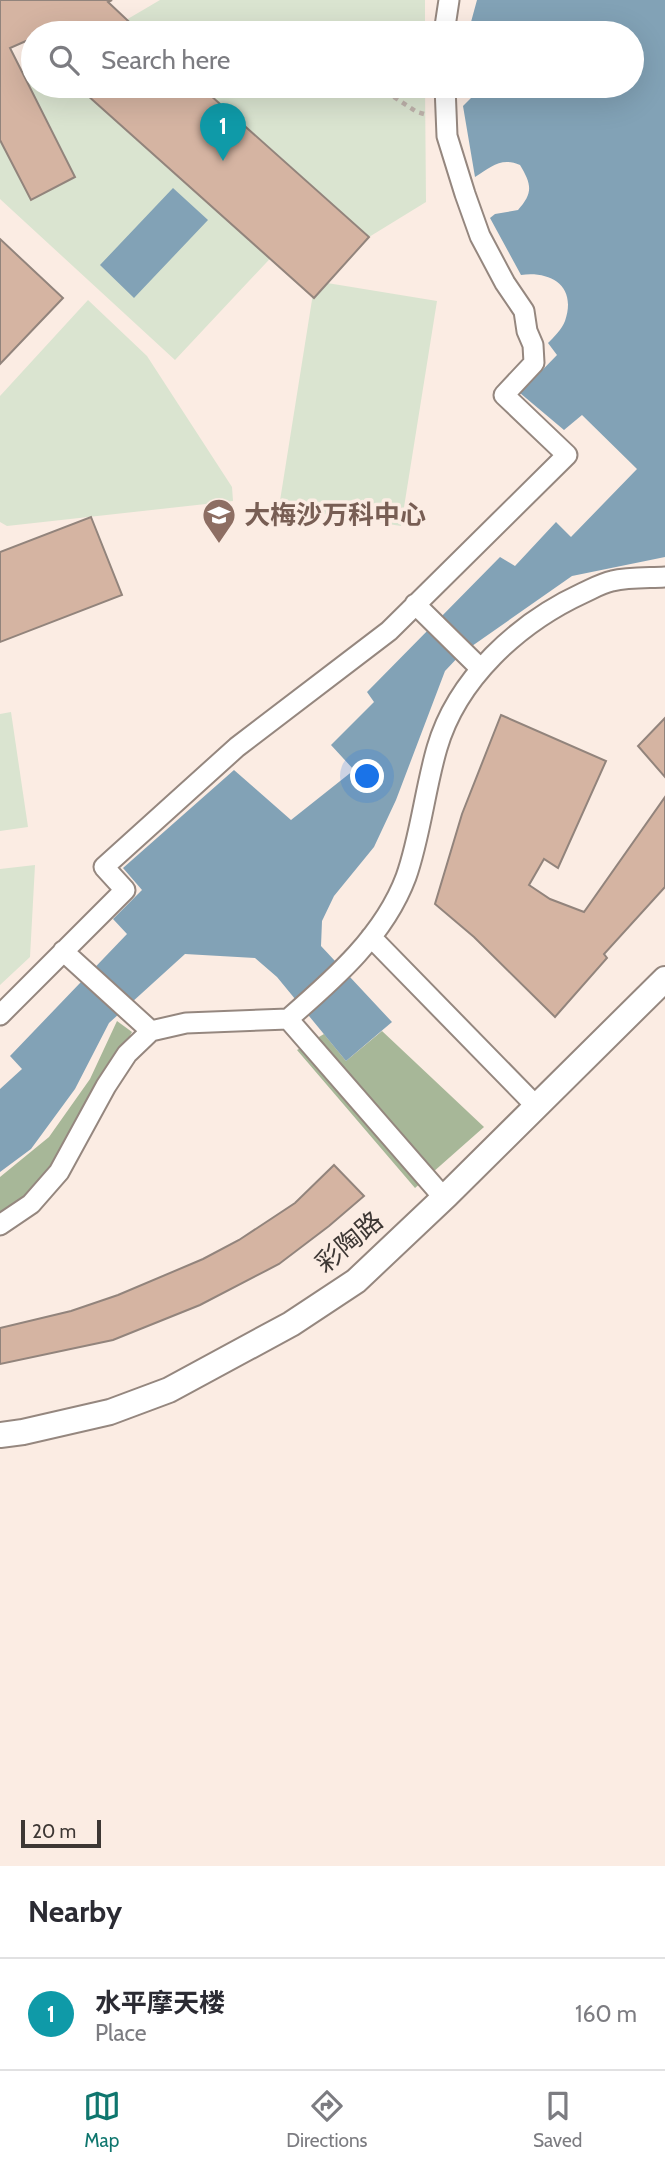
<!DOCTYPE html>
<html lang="en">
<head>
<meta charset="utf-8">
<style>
	:root { --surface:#fff; --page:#f2f2f3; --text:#2b2b33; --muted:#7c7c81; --line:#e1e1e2; --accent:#0f766e }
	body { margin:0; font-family:Cabin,"Noto Sans SC",sans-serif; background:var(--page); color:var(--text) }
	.scale { position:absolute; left:21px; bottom:18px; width:80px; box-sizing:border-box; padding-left:7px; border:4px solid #3d3734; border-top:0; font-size:19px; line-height:24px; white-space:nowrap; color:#3d3734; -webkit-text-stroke:5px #fbece3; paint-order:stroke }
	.you { position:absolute; left:368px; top:777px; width:24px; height:24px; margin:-18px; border:5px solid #fff; border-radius:50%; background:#1a73e8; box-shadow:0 0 0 10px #1a73e833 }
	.badge { display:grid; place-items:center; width:46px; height:46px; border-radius:50%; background:var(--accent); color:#fff; font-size:23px; font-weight:700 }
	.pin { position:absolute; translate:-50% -58px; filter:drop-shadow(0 2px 4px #0008) }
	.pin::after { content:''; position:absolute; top:37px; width:24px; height:21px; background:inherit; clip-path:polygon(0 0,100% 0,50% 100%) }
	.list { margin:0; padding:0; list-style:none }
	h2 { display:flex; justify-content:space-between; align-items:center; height:91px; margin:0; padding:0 28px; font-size:30px }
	h2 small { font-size:23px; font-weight:400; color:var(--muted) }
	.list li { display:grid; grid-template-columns:46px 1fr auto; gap:21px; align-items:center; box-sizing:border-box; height:112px; padding:0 28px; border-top:2px solid var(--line) }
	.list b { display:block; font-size:26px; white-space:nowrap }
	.list p { margin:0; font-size:23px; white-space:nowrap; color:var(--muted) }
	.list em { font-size:23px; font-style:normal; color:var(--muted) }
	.icon { flex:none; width:38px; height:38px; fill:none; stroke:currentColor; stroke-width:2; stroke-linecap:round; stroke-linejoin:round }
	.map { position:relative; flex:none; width:665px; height:1866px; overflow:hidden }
	.search { position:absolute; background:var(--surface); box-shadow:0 7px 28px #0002; left:21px; right:21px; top:21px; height:77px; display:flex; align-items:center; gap:18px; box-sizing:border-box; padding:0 24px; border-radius:38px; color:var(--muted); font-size:26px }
	.sheet { height:203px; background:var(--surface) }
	nav { display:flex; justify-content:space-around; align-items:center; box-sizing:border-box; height:98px; border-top:2px solid var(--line); background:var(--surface); font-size:19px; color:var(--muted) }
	nav a { display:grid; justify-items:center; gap:4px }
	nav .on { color:var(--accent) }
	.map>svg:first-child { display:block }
	.green { fill:#dae4d0 }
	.forest { fill:#a7b798 }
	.water { fill:#82a2b6 }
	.building { fill:#d5b4a2; stroke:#92847c; stroke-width:2 }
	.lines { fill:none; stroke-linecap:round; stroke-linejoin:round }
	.pedestrian-casing { stroke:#95877f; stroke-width:23 }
	.minor-casing { stroke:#95877f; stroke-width:28 }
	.path { stroke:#beb2ab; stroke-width:4.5; stroke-dasharray:5 5; stroke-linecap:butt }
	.pedestrian { stroke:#fff; stroke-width:19 }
	.minor { stroke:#fff; stroke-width:24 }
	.labels { text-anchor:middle; stroke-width:7; stroke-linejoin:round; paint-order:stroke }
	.education-label { font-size:26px; font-weight:bold; fill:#785e54; stroke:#fbece3; text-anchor:start }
	.street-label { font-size:26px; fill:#3d3734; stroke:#fbece3 }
</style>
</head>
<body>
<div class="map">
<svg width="665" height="1866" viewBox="0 0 665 1866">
	<rect width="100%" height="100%" fill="#fbece3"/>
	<path class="green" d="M 160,0 L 425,0 L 425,33 L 141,33 L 126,20 Z
		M 33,67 L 33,86 L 103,86 L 142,118 L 280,248 L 175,360 L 0,199 L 0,80 Z
		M 200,86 L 425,86 L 426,202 L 369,237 Z
		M 315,281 L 437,301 L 401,526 L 279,507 Z
		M 88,300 L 147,356 L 232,487 L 233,501 L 7,526 L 0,522 L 0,396 Z
		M 11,712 L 28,827 L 0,831 L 0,714 Z
		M 35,865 L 30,957 L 0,985 L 0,869 Z"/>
	<path class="forest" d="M 117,1021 L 132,1032 C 97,1094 59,1177 0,1217 L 0,1177 L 49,1137 L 90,1079 Z
		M 382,1031 L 484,1127 L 415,1188 L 297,1050 L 324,1034 L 346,1061 Z"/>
	<path class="water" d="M 477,0 L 665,0 L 665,557 L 572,576 L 462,653 L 445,671 L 396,800 L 374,847 L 334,896 L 322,921 L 321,946 L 392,1022 L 346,1061 L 277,977 L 255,958 L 185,954 L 109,1023 L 75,1089 L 31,1149 L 0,1172 L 0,1089 L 22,1069 L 10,1056 L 127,934 L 113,919 L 142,890 L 123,868 L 234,770 L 291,820 L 354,770 L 331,745 L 374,702 L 367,692 L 500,557 L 515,566 L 556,522 L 571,537 L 637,469 L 582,415 L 564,430 L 520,393 L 557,355 L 548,343 C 554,337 562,329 565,321 C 577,286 551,271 521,275 L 490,218 L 495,214 L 518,210 C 533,193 532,185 520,165 C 501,157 491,167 475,177 L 463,106 L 483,86 L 632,86 L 632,33 L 468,33 Z
		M 173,188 L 208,220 L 134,298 L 100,265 Z"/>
	<path class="building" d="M 0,0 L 112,0 L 108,2 L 141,33 L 33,33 L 33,47 L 26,41 L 10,48 L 75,177 L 31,200 L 0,140 Z
		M 77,86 L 200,86 L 369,237 L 314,298 Z
		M 0,239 L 63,298 L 0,364 Z
		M 91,517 L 122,595 L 0,642 L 0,552 Z
		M 501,715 L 606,761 L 558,868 L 544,859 L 529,885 L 550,899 L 584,912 L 665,797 L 665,887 L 604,954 L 607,958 L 555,1017 L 474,937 L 435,904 L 462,814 Z
		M 665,718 L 665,777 L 638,746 Z
		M 334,1165 L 364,1196 L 329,1226 L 279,1264 L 200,1305 L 113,1340 L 0,1364 L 0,1328 L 71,1311 L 118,1295 L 203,1259 L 239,1240 L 295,1203 Z"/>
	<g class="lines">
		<defs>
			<path id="pedestrian" d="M 444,33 L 449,0
				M 415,604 L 481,669
				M 371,937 L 536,1106
				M 63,951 L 151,1031
				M 0,1015 L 125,890 L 104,867 L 237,747 L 389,631 L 567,455 L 504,395 L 534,363 L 533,345 L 527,331 L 524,311 L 505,283 L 480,236 L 465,194 L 447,136 L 445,86
				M 288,1019 L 444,1198
				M 0,1225 L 31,1204 L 59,1172 L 106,1086 L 127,1054 L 151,1031 L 186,1023 L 288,1019 C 334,979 384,936 406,877 C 420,838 425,789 437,748 C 457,679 518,623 583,593 C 592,589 602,583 612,581 C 629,577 648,578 665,577"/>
			<path id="minor" d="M 0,1435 L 23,1432 L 110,1412 L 169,1390 L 291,1324 L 356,1281 L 447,1195 L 665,979"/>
		</defs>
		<use href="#pedestrian" class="pedestrian-casing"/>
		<use href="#minor" class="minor-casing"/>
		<path class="path" d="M 377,86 L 417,112 L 424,114"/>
		<use href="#pedestrian" class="pedestrian"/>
		<use href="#minor" class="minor"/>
	</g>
	<defs>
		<symbol id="school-pin" viewBox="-11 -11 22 30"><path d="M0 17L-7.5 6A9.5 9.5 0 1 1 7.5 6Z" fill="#8d6e63" stroke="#fbece3"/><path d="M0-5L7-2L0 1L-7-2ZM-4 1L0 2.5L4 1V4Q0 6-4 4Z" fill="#fff"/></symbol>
	</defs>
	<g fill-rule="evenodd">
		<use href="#school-pin" x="200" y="496" width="38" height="52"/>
	</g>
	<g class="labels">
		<g class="education-label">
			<text x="244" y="524">大梅沙万科中心</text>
		</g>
		<g class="street-label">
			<text transform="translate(349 1242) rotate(-40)" y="9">彩陶路</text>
		</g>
	</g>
</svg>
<div class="scale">20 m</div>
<div class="you"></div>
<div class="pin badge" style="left:223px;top:161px;background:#0f9aa8">1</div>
<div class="search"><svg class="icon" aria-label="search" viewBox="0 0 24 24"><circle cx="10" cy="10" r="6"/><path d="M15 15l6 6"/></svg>Search here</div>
</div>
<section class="sheet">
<h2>Nearby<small></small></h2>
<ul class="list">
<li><span class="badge" style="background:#0f9aa8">1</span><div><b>水平摩天楼</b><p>Place</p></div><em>160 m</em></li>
</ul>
</section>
<nav>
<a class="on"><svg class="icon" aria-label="map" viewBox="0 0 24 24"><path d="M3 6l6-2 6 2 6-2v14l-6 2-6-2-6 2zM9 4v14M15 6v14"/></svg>Map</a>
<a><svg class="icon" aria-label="directions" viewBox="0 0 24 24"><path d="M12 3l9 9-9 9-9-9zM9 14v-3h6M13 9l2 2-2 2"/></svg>Directions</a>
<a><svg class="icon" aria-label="saved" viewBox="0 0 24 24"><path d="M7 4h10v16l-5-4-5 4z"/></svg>Saved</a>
</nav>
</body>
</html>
